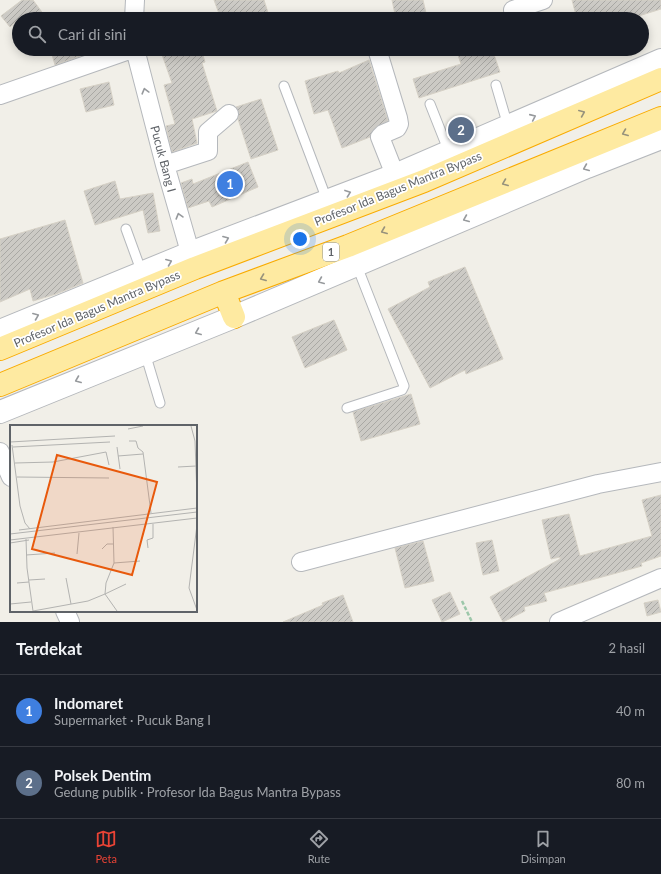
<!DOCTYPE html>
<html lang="id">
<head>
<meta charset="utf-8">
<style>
	:root { --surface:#171b24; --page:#20242c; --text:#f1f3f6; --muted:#9ea1a6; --line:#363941; --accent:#ea4335 }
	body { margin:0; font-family:Lato,sans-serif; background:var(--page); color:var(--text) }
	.you { position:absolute; left:300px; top:239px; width:14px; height:14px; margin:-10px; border:3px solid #fff; border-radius:50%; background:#1a73e8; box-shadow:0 0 0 6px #1a73e833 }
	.badge { display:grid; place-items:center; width:26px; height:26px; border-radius:50%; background:var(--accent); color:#fff; font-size:13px; font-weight:700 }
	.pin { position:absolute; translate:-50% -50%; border:2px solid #fff; box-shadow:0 1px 4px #0006 }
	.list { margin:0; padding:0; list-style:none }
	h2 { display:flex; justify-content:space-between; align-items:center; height:52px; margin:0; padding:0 16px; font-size:17px }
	h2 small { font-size:13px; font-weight:400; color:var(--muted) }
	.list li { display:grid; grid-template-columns:26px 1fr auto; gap:12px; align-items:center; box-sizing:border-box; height:72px; padding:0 16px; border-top:1px solid var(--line) }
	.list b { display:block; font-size:15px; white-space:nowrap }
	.list p { margin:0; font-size:13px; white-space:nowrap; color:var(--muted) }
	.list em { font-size:13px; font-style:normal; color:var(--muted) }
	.icon { flex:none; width:22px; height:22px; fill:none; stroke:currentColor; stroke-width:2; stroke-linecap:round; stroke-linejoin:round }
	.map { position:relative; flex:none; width:661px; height:622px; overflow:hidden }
	.search { position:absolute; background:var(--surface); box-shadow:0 2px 10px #0003; left:12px; right:12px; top:12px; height:44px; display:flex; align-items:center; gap:10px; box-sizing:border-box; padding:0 14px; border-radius:22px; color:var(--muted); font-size:15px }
	.sheet { height:196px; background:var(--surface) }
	nav { display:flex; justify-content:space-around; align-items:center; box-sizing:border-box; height:56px; border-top:1px solid var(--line); background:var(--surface); font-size:11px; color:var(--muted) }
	nav a { display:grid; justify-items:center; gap:2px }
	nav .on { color:var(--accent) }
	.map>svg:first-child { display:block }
	.building { fill:url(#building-hatch); stroke:#d6d1c6 }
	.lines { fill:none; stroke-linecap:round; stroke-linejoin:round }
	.service-casing { stroke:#b5b8bc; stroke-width:11 }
	.minor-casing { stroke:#b5b8bc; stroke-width:20 }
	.tertiary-casing { stroke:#b5b8bc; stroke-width:24 }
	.trunk-casing { stroke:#f9ab00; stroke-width:24 }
	.path { stroke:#9cc7a9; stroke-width:2.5; stroke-dasharray:4 2; stroke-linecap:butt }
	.service { stroke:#fff; stroke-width:9 }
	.minor { stroke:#fff; stroke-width:18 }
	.tertiary { stroke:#fff; stroke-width:22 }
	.trunk { stroke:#feeaa1; stroke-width:22 }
	.oneway { stroke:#979a9d }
	.oneway2 { stroke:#97927c }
	.labels { text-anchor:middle; stroke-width:3.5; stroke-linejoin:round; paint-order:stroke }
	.shield { fill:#fff; stroke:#8f9295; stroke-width:1 }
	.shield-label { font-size:11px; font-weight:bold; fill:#5f6368 }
	.street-label { font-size:12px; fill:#5f6368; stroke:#fff }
	.inset-road { fill:none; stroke:#b3b3b1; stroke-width:1 }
	.view { fill:#e8590c; fill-opacity:0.15; stroke:#e8590c; stroke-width:2 }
	.inset-edge { fill:none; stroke:#5f6368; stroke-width:2 }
</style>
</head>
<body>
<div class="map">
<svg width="661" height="622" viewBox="0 0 661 622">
	<defs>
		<pattern id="building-hatch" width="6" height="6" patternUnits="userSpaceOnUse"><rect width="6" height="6" fill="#cccac5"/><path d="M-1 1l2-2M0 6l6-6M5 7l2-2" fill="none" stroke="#a9a8a4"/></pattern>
	</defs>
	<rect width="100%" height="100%" fill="#f1efe8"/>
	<path class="building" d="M 22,0 L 33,0 L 47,19 L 19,19 L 10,27 L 1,16 Z
		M 214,0 L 264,0 L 270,19 L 255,19 L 253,15 L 241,19 L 221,19 Z
		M 392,0 L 423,0 L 426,13 L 396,19 Z
		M 572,0 L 661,0 L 661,9 L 629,19 L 598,19 L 597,15 L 577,19 Z
		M 58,49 L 99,49 L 55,65 L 51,51 Z
		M 160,49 L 201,49 L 205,62 L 202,63 L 217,111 L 192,119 L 197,143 L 172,152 L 166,126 L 175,124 L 164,85 L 172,83 Z
		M 477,49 L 492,49 L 500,72 L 419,98 L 413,79 L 461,64 L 458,55 Z
		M 369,60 L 388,121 L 376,127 L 370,137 L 342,148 L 328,110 L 314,114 L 305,81 L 338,71 L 339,73 Z
		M 109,82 L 114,105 L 86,112 L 80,89 Z
		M 261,99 L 278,150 L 251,159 L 238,119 L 239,112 L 236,107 Z
		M 248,162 L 258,187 L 212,207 L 209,201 L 188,208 L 181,183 L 192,179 L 193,184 Z
		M 115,181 L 120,199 L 153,193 L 160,231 L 148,233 L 143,210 L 95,225 L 84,191 Z
		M 65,220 L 83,283 L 56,294 L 33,301 L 30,289 L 0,302 L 0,239 Z
		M 465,267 L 503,359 L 466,374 L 465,370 L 430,388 L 388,309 L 430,287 L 428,282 Z
		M 334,320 L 347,350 L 305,368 L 292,337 Z
		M 411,394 L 420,424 L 361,441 L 353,412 Z
		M 661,495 L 661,556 L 641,563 L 642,566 L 544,593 L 547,601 L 524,607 L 525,611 L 503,622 L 490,597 L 560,559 L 560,557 L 551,559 L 542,520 L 569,514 L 580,556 L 652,536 L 642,500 Z
		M 492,540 L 499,571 L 483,575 L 476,543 Z
		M 423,541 L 434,581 L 405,588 L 395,548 Z
		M 450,592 L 460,614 L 442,622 L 432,600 Z
		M 343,595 L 353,622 L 283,622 L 323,605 L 322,603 Z
		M 658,600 L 661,612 L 647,616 L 644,603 Z"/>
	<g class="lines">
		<defs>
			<path id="service" d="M 496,85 L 508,126
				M 284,86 L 327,200
				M 430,104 L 449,152
				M 126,229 L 142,273
				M 145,353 L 160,403
				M 347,408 L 402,390 L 404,386 L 357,266"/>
			<path id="minor" d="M 513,10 L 543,0
				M 134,19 L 135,0
				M 135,49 L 165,165 L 194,266
				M 377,49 L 398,118 L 399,124 L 397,128 L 383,134 L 380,137 L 395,175
				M 0,95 L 132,49
				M 165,165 L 208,151 L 208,132 L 229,114
				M 0,452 L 11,477
				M 301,562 L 598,484 L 661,472
				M 65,611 L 70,622
				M 559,622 L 661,578"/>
			<path id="tertiary" d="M 0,331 L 190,253 L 395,175 L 661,60
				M 0,412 L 234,317 L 587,167 L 661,138"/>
			<path id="trunk" d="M 224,292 L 234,317
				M 0,349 L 195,268 L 424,181 L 661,79
				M 0,385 L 224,292 L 348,246 L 661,118"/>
		</defs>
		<use href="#service" class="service-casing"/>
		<use href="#minor" class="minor-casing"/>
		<use href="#tertiary" class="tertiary-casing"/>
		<use href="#trunk" class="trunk-casing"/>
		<path class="path" d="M 462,601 L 472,622"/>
		<use href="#service" class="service"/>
		<use href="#minor" class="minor"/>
		<use href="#tertiary" class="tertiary"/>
		<use href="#trunk" class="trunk"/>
	</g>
	<defs><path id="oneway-chevron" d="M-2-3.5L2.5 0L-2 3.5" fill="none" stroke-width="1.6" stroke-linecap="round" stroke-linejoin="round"/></defs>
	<g class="oneway">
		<use href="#oneway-chevron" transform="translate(145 91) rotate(-105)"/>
		<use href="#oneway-chevron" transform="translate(533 117) rotate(-24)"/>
		<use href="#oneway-chevron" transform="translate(586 168) rotate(157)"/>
		<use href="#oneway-chevron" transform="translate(348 193) rotate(-20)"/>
		<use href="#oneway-chevron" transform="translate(179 216) rotate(-106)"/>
		<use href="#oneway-chevron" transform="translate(466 219) rotate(157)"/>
		<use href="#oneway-chevron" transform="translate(226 239) rotate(-21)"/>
		<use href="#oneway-chevron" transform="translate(169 262) rotate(-22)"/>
		<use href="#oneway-chevron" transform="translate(321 281) rotate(157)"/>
		<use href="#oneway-chevron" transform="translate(36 316) rotate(-22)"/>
		<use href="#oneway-chevron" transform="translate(198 332) rotate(158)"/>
		<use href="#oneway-chevron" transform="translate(78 380) rotate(158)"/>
	</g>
	<g class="oneway2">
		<use href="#oneway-chevron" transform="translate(582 113) rotate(-23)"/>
		<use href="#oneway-chevron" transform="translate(625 133) rotate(158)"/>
		<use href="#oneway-chevron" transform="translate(505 183) rotate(158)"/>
		<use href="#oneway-chevron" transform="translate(384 231) rotate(158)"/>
		<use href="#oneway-chevron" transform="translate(263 278) rotate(159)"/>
	</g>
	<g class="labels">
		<rect class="shield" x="323" y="243" width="16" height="18" rx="3"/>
		<g class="shield-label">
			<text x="331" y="256">1</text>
		</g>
		<g class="street-label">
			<text transform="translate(163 159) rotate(75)" y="4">Pucuk Bang I</text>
			<text transform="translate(398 189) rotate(-22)" y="4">Profesor Ida Bagus Mantra Bypass</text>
			<text transform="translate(97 309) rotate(-23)" y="4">Profesor Ida Bagus Mantra Bypass</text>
		</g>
	</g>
	<g transform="translate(10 425)">
		<rect width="187" height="187" fill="#f1efe8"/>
		<path class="inset-road" d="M 181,1 L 185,16 L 187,72M 118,4 L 133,1M 119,16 L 126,16 L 128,23 L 133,27 L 141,88M 0,17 L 105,11M 2,20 L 10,81 L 15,98 L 20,104M 3,22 L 100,17M 107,22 L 110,44M 108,31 L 133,29M 5,38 L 43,37 L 96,27 L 99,40M 168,42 L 186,41M 7,52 L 99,53M 187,100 L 179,163 L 187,185M 9,105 L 187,83M 0,109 L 187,87M 16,114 L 17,143 L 23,186M 0,115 L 187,93M 0,118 L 19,115M 138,123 L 137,115 L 143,113 L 143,99M 92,124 L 97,119 L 104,119M 67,129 L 69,108M 16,130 L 45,128M 104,138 L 130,136M 56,153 L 61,179M 19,155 L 35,154M 7,158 L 19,157M 0,179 L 21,177M 23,186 L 78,176 L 95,169 L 96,158 L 104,138 L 103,102M 107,186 L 95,169 L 116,159"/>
		<path class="view" d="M 47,30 L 147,57 L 122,150 L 22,124 Z"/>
		<rect width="187" height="187" class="inset-edge"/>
	</g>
</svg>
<div class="you"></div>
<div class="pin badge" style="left:230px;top:184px;background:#3f7fe0">1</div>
<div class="pin badge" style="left:461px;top:130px;background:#5c6f8a">2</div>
<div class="search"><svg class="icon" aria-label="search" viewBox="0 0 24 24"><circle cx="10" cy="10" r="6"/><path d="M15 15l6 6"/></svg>Cari di sini</div>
</div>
<section class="sheet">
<h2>Terdekat<small>2 hasil</small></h2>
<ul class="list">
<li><span class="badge" style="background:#3f7fe0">1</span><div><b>Indomaret</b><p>Supermarket · Pucuk Bang I</p></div><em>40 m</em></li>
<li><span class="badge" style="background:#5c6f8a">2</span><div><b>Polsek Dentim</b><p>Gedung publik · Profesor Ida Bagus Mantra Bypass</p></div><em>80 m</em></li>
</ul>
</section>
<nav>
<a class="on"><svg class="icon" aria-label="map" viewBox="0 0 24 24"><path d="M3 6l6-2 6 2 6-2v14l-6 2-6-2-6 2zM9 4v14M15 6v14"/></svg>Peta</a>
<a><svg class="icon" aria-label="directions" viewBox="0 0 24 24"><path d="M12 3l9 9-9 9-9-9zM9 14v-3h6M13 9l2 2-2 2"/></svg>Rute</a>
<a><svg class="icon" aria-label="saved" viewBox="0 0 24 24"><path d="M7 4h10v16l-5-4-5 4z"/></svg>Disimpan</a>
</nav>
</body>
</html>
